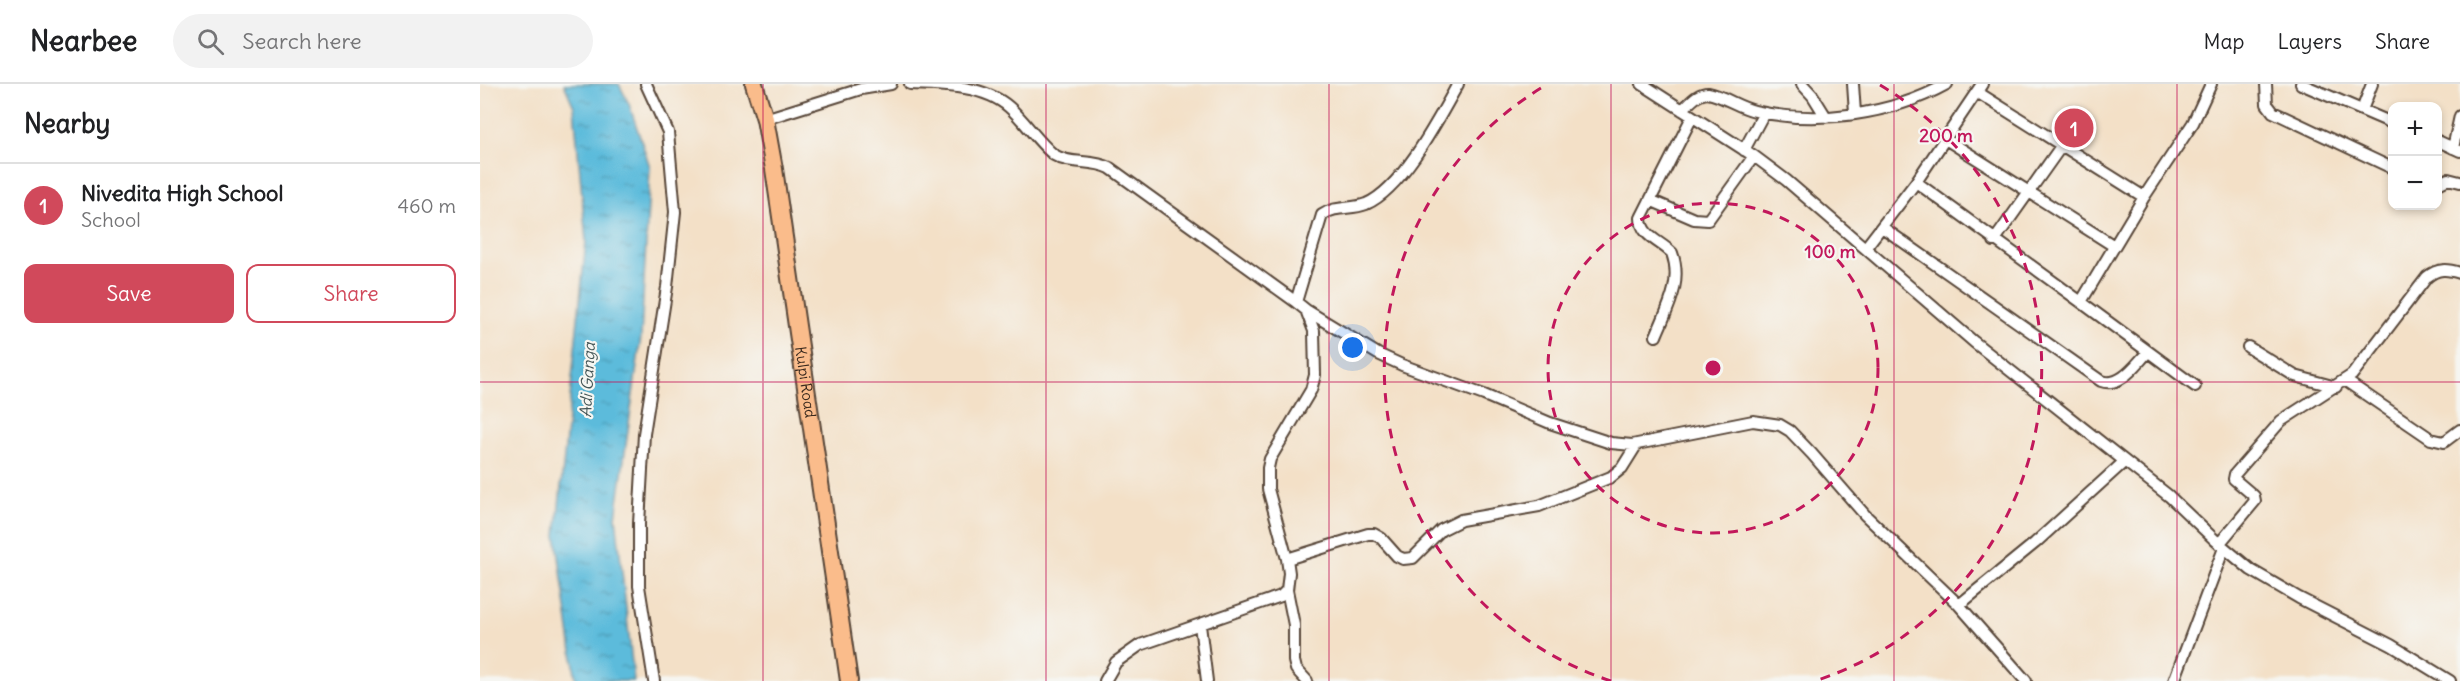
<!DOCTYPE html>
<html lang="en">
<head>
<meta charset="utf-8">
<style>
	:root { --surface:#fff; --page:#f2f2f2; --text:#202124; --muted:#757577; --line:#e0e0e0; --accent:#d1495b }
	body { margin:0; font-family:Delius,sans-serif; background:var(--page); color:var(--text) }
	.controls { position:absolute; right:18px; top:18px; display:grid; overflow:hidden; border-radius:12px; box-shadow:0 3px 9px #0003 }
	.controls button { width:54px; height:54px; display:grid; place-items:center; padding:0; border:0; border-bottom:2px solid var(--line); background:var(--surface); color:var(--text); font:30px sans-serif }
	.you { position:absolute; left:873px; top:264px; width:21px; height:21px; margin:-15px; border:4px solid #fff; border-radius:50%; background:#1a73e8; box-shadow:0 0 0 9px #1a73e833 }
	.badge { display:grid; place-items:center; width:39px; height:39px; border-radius:50%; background:var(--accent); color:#fff; font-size:20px; font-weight:700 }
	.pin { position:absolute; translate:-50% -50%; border:3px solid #fff; box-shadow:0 2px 6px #0006 }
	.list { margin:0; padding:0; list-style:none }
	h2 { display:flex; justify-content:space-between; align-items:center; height:78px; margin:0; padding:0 24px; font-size:26px }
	h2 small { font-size:20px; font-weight:400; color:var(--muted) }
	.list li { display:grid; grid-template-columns:39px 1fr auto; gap:18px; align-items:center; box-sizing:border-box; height:84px; padding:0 24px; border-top:2px solid var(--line) }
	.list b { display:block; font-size:22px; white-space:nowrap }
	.list p { margin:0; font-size:20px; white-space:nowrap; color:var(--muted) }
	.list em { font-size:20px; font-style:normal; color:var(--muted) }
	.actions { display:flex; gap:12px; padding:18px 24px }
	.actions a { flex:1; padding:14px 0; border:2px solid var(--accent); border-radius:12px; text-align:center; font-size:21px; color:var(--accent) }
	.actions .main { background:var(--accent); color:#fff }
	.icon { flex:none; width:33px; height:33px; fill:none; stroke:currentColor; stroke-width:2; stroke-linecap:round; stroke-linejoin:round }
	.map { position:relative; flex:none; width:1980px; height:597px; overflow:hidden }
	header { display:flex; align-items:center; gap:36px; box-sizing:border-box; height:84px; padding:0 30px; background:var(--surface); border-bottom:2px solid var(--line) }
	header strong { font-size:28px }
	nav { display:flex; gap:33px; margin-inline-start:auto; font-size:21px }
	.search { width:420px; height:54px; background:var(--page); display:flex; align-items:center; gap:15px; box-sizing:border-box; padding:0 21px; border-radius:33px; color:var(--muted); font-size:22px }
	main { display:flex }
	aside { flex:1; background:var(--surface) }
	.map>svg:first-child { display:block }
	.water { fill:url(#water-ripples); stroke:#4c727c; stroke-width:1.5 }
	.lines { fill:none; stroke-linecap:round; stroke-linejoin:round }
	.minor-casing { stroke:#574537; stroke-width:14 }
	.primary-casing { stroke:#574537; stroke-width:20 }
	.minor { stroke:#fff; stroke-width:10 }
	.primary { stroke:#fabc8b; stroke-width:16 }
	.grid { fill:none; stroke:#c2185b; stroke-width:1.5; stroke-opacity:0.55 }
	.ring { fill:none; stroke:#c2185b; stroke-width:3; stroke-dasharray:10 8 }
	.labels { text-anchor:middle; stroke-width:4.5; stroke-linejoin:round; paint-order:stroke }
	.street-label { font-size:15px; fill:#3b2a1e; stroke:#f6f6f2 }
	.water-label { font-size:16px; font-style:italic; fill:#455657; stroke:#f6f6f2 }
	.centre { fill:#c2185b; stroke:#f6f6f2; stroke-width:3 }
	.ring-label { font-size:18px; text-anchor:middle; font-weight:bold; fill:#c2185b; stroke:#f6f6f2; stroke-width:4.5; stroke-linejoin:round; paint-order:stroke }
</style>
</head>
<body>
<header>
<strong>Nearbee</strong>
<div class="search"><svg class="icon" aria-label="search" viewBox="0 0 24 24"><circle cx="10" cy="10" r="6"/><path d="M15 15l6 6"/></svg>Search here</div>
<nav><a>Map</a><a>Layers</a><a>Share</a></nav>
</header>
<main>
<aside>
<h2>Nearby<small></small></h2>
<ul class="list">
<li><span class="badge">1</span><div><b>Nivedita High School</b><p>School</p></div><em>460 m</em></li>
</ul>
<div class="actions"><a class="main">Save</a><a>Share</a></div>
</aside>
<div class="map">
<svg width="1980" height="597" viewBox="0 0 1980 597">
	<defs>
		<pattern id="water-ripples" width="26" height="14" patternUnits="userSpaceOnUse" patternTransform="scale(1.5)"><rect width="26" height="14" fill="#5cbbdb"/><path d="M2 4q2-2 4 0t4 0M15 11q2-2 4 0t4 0" fill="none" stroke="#4d98b1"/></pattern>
	</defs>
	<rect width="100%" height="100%" fill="#f6f6f2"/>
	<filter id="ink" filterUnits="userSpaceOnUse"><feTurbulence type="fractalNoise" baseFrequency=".0167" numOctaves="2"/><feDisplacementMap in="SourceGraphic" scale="12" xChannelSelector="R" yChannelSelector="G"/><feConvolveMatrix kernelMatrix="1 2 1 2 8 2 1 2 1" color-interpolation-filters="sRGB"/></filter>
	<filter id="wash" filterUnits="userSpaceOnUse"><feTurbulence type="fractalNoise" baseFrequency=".008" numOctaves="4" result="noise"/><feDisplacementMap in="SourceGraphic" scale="24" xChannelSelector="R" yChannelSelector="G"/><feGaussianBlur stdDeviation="1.35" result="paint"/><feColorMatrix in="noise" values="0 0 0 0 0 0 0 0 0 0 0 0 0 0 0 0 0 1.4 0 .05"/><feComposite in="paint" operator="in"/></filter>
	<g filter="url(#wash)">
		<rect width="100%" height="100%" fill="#f3e0c7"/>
		<path class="water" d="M 84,0 L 139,0 L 149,20 L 170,83 L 161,253 L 136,433 L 154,597 L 96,597 L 76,451 L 106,157 L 94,23 Z"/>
	</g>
	<g filter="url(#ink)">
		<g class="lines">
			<defs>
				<path id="minor" d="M 166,0 L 188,48 L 195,128 L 187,203 L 164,350 L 159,440 L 159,502 L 174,597
					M 430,0 C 462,1 504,1 529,23 C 545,37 557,57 574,71 C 590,81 612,75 630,84 L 816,218 L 826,226 L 834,247 L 835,291 L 831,306 L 790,375 L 788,384 L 788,405 L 807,475 L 809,489 L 807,506 L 801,512 L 660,561 L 636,578 L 625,597
					M 1162,0 L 1274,72 L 1306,96 L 1494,258 L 1689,412 L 1735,456 L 1771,486 L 1819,514 L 1911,561 L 1970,597
					M 1322,0 L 1333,12 L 1346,33
					M 1373,0 L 1375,29
					M 1786,0 L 1787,20 L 1793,28 L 1912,84
					M 1821,0 L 1912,39
					M 1497,8 L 1664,113
					M 1202,26 C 1210,19 1217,9 1228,9 C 1244,12 1258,23 1275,27 C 1337,41 1411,31 1467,0
					M 1882,26 L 1892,0
					M 285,35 L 381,5 L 411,0
					M 1464,54 L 1634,162
					M 1958,57 L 1980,67
					M 1973,64 L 1980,32
					M 1264,66 L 1284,29
					M 1436,98 L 1601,218 L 1664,113 L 1713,39 L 1731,0
					M 1958,100 L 1968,95 L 1980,98
					M 1170,116 L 1214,135 L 1228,136 L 1274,72
					M 1402,143 L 1621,297 C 1641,304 1656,280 1668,268
					M 1514,157 L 1582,61
					M 1386,163 L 1436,98 L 1502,0
					M 816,218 L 842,131 C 856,121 871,126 886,120 C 923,104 959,34 978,0
					M 1601,218 L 1715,302
					M 826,226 L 898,270 L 922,281 L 1004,311 L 1070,339 L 1131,359 L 1152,361 L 1273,337 L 1300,341 L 1310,347 L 1332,370 L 1385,431 L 1479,521 L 1546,597
					M 1176,252 C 1187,225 1203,199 1192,169 C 1180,157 1161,152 1161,134 L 1212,33
					M 1768,263 L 1815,292 L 1856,303
					M 1866,297 L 1951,355 L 1964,358 L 1980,346
					M 1739,460 L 1775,417 L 1774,412 L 1754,395 L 1755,390 L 1801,337 L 1872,291 L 1947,193 C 1958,184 1967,185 1980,189
					M 807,475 L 888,450 L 894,450 L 901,454 L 917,472 L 923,475 L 933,474 L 961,446 L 981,436 L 1059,422 L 1131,393 L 1142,384 L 1157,360
					M 807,506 L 814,541 L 814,577 L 816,585 L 827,597
					M 1479,521 L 1555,459 L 1645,377
					M 720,541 L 727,597
					M 1694,597 L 1744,464"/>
				<g id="primary">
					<path id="s1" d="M 274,0 L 285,35 L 294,85 L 369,597"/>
				</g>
			</defs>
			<use href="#minor" class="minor-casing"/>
			<use href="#primary" class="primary-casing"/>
			<use href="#minor" class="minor"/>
			<use href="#primary" class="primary"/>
		</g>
	</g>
	<path class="grid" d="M 283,0 L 283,597M 566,0 L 566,597M 849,0 L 849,597M 1131,0 L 1131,597M 1414,0 L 1414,597M 1697,0 L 1697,597M 0,298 L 1980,298"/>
	<g class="ring">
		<circle cx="1233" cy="284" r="165"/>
		<path d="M1131 597A329 329 0 0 1 1066 1M1400 1A329 329 0 0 1 1335 597"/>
	</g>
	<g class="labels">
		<g class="street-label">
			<text dy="5" stroke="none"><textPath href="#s1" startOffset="303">Kulpi Road</textPath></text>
		</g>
		<g class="water-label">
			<text transform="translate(107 296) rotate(-87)" y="6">Adi Ganga</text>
		</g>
	</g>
	<circle cx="1233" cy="284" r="9" class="centre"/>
	<g class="ring-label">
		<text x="1466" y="58">200 m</text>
		<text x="1350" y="174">100 m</text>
	</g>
</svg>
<div class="controls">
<button>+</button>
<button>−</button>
</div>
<div class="you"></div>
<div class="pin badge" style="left:1594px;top:44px">1</div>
</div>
</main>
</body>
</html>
